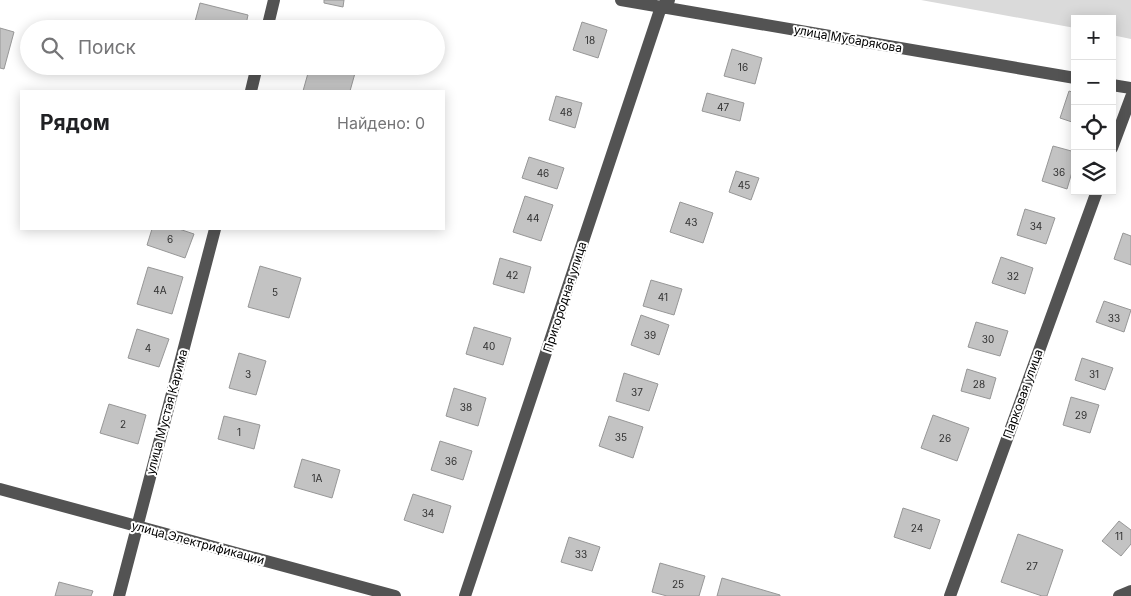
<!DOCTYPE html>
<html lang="ru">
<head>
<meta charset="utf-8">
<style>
	:root { --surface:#fff; --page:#f6f6f6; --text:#202124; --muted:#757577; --line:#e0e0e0 }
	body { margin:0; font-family:Inter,sans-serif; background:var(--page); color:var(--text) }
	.controls { position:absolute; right:15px; top:15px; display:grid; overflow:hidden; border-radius:0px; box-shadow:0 2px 12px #0003 }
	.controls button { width:45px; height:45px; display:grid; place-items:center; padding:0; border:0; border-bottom:1px solid var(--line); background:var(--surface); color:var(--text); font:25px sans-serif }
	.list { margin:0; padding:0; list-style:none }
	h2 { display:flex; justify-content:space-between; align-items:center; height:65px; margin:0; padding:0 20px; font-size:21px }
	h2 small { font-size:16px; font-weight:400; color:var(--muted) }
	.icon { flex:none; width:28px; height:28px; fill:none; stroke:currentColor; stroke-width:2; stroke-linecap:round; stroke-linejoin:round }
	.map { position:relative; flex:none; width:1131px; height:596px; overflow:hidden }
	.search { position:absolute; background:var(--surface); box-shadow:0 2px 12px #0003; left:20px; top:20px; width:425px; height:55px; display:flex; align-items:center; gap:12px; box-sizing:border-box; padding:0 18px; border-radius:28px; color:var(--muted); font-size:19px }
	.panel { position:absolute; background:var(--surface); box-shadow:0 2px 12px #0003; left:20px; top:90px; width:425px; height:140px; border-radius:0px }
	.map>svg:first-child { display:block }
	.green { fill:#dadada }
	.building { fill:#c3c3c3; stroke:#979797 }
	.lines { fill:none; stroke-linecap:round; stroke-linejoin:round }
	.minor { stroke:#535353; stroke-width:12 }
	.labels { text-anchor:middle; stroke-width:4; stroke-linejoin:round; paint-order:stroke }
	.number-label { font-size:10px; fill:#313131 }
	.street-label { font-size:12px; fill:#000; stroke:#fff }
</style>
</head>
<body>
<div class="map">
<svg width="1131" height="596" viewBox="0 0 1131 596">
	<rect width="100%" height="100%" fill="#fff"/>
	<path class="green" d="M 921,0 L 1131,0 L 1131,39 L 1112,35 L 1112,19 L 1075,19 L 1075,28 Z"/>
	<path class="building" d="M 324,0 L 344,0 L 343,7 L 324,3 Z
		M 200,3 L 248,15 L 245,29 L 193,29 Z
		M 582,22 L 607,30 L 598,58 L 573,50 Z
		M 0,28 L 14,32 L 4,69 L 0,68 Z
		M 732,49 L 762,58 L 755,84 L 724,76 Z
		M 310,66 L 357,66 L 350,91 L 303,91 Z
		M 1069,91 L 1075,93 L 1075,123 L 1060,118 Z
		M 707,93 L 744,103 L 740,121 L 702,111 Z
		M 556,96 L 582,103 L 575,128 L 549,120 Z
		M 1053,146 L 1075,152 L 1075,162 L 1067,189 L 1042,181 Z
		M 529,157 L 564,168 L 557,189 L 522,178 Z
		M 736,171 L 759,178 L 751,200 L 729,192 Z
		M 525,196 L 553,205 L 541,241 L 513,232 Z
		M 680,202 L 713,213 L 703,243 L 670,232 Z
		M 1025,209 L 1055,218 L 1046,244 L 1017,235 Z
		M 152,229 L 179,229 L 194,234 L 185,258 L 147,245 Z
		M 1123,233 L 1131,236 L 1131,265 L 1114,259 Z
		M 1001,257 L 1033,268 L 1025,294 L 992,283 Z
		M 500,258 L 531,267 L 524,293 L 493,284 Z
		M 260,266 L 301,278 L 289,318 L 248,307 Z
		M 148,267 L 183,277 L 172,314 L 137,304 Z
		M 651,280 L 682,289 L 674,315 L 643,306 Z
		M 1104,301 L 1131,310 L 1124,332 L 1096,322 Z
		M 641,315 L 669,325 L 659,355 L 631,345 Z
		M 976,322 L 1008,331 L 1000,356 L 968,347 Z
		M 474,327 L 511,338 L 503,365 L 466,354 Z
		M 137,329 L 169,339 L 159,367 L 128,358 Z
		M 239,353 L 266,361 L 256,395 L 229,388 Z
		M 1082,358 L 1113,368 L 1105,390 L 1075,380 Z
		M 967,369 L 996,378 L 990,399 L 961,391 Z
		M 624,373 L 658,384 L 649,411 L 616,401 Z
		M 454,388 L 486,398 L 478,426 L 446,416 Z
		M 1071,397 L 1099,405 L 1090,433 L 1063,425 Z
		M 109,404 L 146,415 L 138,444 L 100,433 Z
		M 933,415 L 969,428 L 957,461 L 921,448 Z
		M 224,416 L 260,425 L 254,449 L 218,439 Z
		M 609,416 L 643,427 L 633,458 L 599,446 Z
		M 440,441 L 472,451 L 463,480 L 431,470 Z
		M 302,459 L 340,470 L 332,498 L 294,487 Z
		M 413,494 L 451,506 L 443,533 L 404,520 Z
		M 903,508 L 940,520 L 930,549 L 894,537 Z
		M 1119,521 L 1131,530 L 1131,544 L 1121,556 L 1102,541 Z
		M 1018,534 L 1063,550 L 1047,596 L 1042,596 L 1001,582 Z
		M 569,537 L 600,547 L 592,571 L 561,562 Z
		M 660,563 L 705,576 L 699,596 L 667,596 L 652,592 Z
		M 722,578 L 780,595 L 780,596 L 717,596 Z
		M 59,582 L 93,591 L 91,596 L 55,596 Z"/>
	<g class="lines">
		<path class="minor" d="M 621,0 L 1075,78
			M 267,29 L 274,0
			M 1112,85 L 1131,88
			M 251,91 L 257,66
			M 1112,148 L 1131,97
			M 0,489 L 395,596
			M 119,596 L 215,229
			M 465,596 L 661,7 L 669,0
			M 950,596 L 1097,191
			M 1119,596 L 1131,591"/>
	</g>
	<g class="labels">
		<g class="number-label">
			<text x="590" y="44">18</text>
			<text x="743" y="71">16</text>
			<text x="723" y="111">47</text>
			<text x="566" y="116">48</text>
			<text x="1059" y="176">36</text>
			<text x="543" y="177">46</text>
			<text x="744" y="189">45</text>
			<text x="533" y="222">44</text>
			<text x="691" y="226">43</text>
			<text x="1036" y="230">34</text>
			<text x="170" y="243">6</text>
			<text x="512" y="279">42</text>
			<text x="1013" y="280">32</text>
			<text x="160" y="294">4А</text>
			<text x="275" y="296">5</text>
			<text x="663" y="301">41</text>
			<text x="1114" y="322">33</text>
			<text x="650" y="339">39</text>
			<text x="988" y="343">30</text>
			<text x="489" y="350">40</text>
			<text x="148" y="352">4</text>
			<text x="248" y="378">3</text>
			<text x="1094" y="378">31</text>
			<text x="979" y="388">28</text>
			<text x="637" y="396">37</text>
			<text x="466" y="411">38</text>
			<text x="1081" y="419">29</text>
			<text x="123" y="428">2</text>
			<text x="239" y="436">1</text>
			<text x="621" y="441">35</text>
			<text x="945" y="442">26</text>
			<text x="451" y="465">36</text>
			<text x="317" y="482">1А</text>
			<text x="428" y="517">34</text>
			<text x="917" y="532">24</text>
			<text x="1119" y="540">11</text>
			<text x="581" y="558">33</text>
			<text x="1032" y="570">27</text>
			<text x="678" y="588">25</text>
		</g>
		<g class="street-label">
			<text transform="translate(848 39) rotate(10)" y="4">улица Мубарякова</text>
			<text transform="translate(565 297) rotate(-72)" y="4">Пригородная улица</text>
			<text transform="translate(1023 394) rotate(-70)" y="4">Парковая улица</text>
			<text transform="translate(167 412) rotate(-75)" y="4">улица Мустая Карима</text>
			<text transform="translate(198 543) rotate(15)" y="4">улица Электрификации</text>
		</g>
	</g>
</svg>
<div class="controls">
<button>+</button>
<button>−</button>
<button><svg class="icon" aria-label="locate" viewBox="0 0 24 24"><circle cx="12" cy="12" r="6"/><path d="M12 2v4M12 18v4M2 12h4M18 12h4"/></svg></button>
<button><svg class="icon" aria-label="layers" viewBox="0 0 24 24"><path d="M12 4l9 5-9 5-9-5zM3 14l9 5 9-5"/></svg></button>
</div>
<div class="search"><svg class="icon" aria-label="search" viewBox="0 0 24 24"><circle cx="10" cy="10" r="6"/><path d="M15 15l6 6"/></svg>Поиск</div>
<section class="panel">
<h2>Рядом<small>Найдено: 0</small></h2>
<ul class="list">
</ul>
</section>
</div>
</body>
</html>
